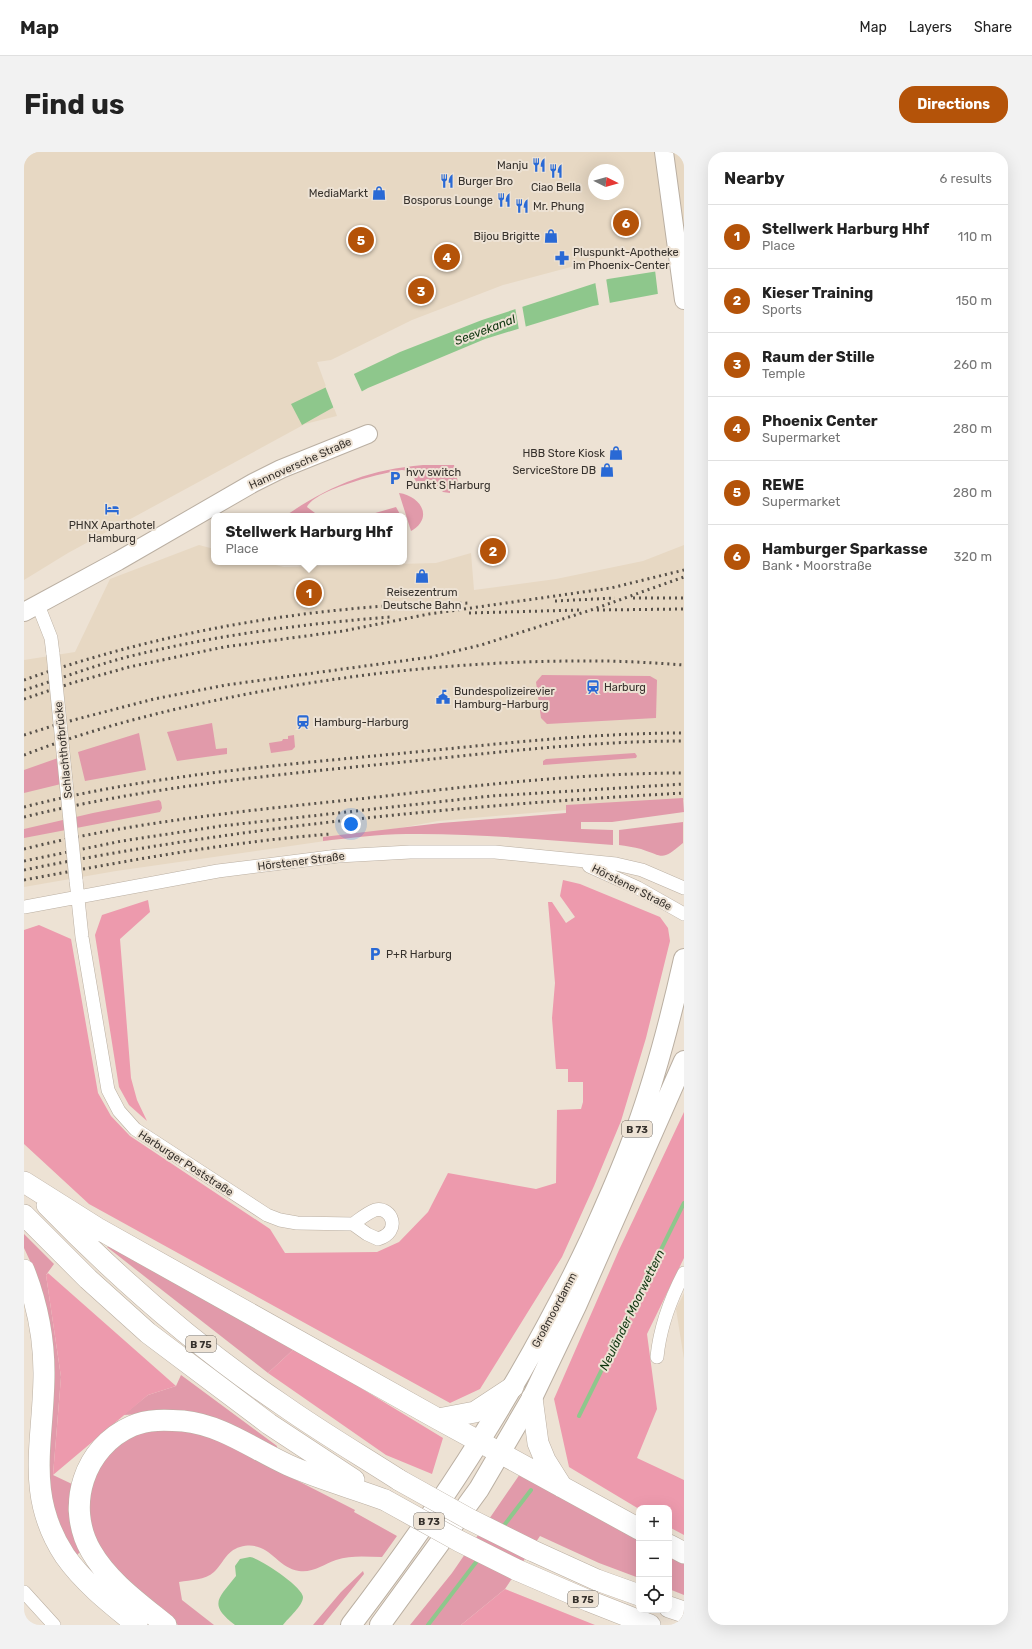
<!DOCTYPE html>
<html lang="en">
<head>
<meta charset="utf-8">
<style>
	:root { --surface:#fff; --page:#f2f2f2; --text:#222; --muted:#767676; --line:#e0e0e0; --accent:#b45309 }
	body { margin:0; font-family:Rubik,sans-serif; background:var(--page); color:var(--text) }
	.controls { position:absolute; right:12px; bottom:12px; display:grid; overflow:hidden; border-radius:8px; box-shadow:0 4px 16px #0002 }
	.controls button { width:36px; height:36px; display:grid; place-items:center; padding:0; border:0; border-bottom:1px solid var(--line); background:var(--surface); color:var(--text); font:20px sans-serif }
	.compass { position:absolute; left:564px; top:12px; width:36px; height:36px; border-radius:50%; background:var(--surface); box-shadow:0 4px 16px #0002; rotate:95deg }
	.you { position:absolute; left:327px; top:672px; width:14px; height:14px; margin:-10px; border:3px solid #fff; border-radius:50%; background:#1a73e8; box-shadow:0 0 0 6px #1a73e833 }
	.badge { display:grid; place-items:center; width:26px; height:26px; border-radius:50%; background:var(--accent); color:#fff; font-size:13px; font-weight:700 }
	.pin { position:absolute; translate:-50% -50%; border:2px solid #fff; box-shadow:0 1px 4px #0006 }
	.popup { position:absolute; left:187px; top:361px; width:196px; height:52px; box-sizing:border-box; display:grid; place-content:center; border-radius:8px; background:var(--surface); filter:drop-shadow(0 1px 3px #0005); font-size:13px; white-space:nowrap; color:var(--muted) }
	.popup b { font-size:15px; color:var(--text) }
	.popup::after { content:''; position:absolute; left:50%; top:100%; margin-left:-8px; border:8px solid transparent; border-top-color:var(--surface) }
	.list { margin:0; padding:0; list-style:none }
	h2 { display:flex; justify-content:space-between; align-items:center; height:52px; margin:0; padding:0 16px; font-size:17px }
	h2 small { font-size:13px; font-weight:400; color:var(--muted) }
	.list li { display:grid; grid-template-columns:26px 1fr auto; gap:12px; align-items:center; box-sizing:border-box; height:64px; padding:0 16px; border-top:1px solid var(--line) }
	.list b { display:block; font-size:15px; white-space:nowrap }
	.list p { margin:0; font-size:13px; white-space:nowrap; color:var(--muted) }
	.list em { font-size:13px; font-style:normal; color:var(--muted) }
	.icon { flex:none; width:22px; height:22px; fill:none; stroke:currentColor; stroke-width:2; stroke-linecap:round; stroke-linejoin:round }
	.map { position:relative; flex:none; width:660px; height:1473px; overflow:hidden; border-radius:16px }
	header { display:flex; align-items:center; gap:24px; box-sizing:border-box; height:56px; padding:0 20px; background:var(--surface); border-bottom:1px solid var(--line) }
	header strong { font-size:19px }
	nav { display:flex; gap:22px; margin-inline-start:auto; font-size:14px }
	.intro { display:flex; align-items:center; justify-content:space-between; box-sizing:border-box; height:96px; padding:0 24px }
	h1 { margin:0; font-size:28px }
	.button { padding:10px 18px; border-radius:16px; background:var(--accent); color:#fff; font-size:14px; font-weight:700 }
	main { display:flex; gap:24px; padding:0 24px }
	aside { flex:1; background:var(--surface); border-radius:16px; box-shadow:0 4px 16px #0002 }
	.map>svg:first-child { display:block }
	.built { fill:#e7d8c3; fill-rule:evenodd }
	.green { fill:#e19aaa }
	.forest { fill:#ed9aad }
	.water { fill:#8ec78c }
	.pier { fill:#ede2d4 }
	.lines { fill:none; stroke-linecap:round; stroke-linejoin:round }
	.stream { stroke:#8ec78c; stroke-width:4 }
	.minor-casing { stroke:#baafa2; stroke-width:14 }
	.secondary-casing { stroke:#baafa2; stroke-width:20 }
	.primary-casing { stroke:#baafa2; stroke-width:22 }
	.trunk-casing { stroke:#baafa2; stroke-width:22 }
	.minor { stroke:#fff; stroke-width:13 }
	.secondary { stroke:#fff; stroke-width:18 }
	.primary { stroke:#fff; stroke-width:20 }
	.trunk { stroke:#fff; stroke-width:21 }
	.rail { stroke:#57514a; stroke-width:3; stroke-dasharray:2 4; stroke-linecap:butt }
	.minor-bridge-casing { stroke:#baafa2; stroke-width:14; stroke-linecap:butt }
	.trunk-bridge-casing { stroke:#baafa2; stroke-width:22; stroke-linecap:butt }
	.minor-bridge { stroke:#fff; stroke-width:13 }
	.trunk-bridge { stroke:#fff; stroke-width:21 }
	.labels { text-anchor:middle; stroke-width:4; stroke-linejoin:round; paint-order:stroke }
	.shield { fill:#ede2d4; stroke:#6d665e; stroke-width:1 }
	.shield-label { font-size:10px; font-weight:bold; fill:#36312c }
	.poi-label { font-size:11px; fill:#36312c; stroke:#ede2d4; text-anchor:start }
	.street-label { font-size:11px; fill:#36312c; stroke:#ede2d4 }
	.water-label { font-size:12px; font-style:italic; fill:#0f3710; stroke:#ede2d4 }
</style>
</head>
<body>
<header>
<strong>Map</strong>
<nav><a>Map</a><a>Layers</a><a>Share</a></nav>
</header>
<div class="intro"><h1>Find us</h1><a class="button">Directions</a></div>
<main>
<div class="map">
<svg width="660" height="1473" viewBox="0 0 660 1473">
	<rect width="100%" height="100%" fill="#ede2d4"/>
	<path class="built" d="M 0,0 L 660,0 L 660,95 L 629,98 L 573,108 L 479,133 L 388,168 L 307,208 L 293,210 L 313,264 L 281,272 L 44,401 L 0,428 ZM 570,18 L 594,18 L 594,42 L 570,42 Z
		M 175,393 L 190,397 L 190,410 L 240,410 L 260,415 L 412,411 L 447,401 L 450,438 L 532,427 L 619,409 L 660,393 L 660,648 L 414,669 L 315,687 L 92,719 L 0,735 L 0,508 L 51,500 L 86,427 Z
		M 660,1141 L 660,1207 L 652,1157 Z"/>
	<path class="green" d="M 399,313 L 430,313 L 434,330 L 426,333 L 426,341 L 419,340 L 408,328 L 404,328 L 401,336 L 393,331 L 386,319 L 378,318 C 358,321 292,337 283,355 L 291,361 L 286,364 L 261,364 C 307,333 343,318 399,313 Z
		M 375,341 C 397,344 410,366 387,379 Z
		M 372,355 L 377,364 L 341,364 Z
		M 518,523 L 626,524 L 633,528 L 632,566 L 523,572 L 517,566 L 512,530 Z
		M 188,571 L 192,597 L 203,596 L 203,602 L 153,609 L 143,580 Z
		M 115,581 L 122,618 L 61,629 L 54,600 Z
		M 270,583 L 271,595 L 268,598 L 247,601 L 245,591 L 258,589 L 259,587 L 264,587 L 264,584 Z
		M 611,601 L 613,604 L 612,606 L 519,613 L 519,609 L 522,607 Z
		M 34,606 L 37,632 L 0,641 L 0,618 Z
		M 659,646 L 660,660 L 588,670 L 557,670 L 557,677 L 589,678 L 589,693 C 520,688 451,681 382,682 C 354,682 327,686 299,689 L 299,685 L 417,671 L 542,661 L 542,653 Z
		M 135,648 L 137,650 L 138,656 L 136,660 L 0,686 L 0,677 L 69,661 Z
		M 659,670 L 659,691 C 637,709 641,705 617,697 C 610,695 602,694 595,693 L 595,678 Z
		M 0,1082 L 30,1112 L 22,1123 L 37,1225 L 29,1323 L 48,1332 L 44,1358 L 57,1399 L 52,1404 L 41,1386 L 24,1338 L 13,1124 L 0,1096 Z
		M 89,1092 L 271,1196 L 244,1221 L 83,1095 Z
		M 157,1223 L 253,1294 L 253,1299 L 119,1262 L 99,1263 L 124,1243 L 152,1234 Z
		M 123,1278 L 163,1278 L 196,1289 L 331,1358 L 330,1360 L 373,1384 L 358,1405 C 343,1405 327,1403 312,1408 C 300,1412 289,1421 275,1419 C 251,1415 245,1387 216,1395 C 202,1399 199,1412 190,1420 C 181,1428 167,1428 155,1430 L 158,1448 L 190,1473 L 154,1473 L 115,1441 L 90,1417 L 67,1381 L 64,1344 L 76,1311 L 104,1286 Z
		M 496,1322 L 615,1386 L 615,1426 L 575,1411 L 516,1384 L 481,1437 L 437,1473 L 386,1473 L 428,1421 Z
		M 645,1403 L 660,1411 L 660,1443 L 645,1437 Z
		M 339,1419 L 340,1422 L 299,1473 L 289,1473 L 317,1440 Z"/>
	<path class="forest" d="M 539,728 L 556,732 L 636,765 L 644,776 L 646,789 L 622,886 L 597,969 L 570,1034 L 538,1105 L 456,1237 L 426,1251 L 65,1052 L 0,992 L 0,778 L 15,773 L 47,787 L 74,941 L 87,964 L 106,984 L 246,1077 L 261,1101 L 353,1100 L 375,1090 L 404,1060 L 424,1021 L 512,1037 L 532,1031 L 533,958 L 557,957 L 559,950 L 559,930 L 544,930 L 544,917 L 532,917 L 528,866 L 531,831 L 524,750 L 528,750 L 542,771 L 551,765 L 536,744 Z
		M 124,748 L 126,760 L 96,787 L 107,926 L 113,948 L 123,969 L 105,953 L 95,935 L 71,783 L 78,763 Z
		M 660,960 L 660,1106 L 623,1182 L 633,1257 L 613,1306 L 660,1328 L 660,1383 L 645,1375 L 645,1356 L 615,1357 L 545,1315 L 530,1247 L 595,1098 Z
		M 24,1121 L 152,1234 L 124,1243 L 29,1323 L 37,1225 L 22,1123 Z
		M 271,1196 L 419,1286 L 408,1322 L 362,1303 L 244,1221 Z
		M 481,1437 L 571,1473 L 437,1473 Z"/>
	<path class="water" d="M 660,115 L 660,137 L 569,154 L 461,187 L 344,236 L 278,273 L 267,252 L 376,200 L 458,168 L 584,127 Z
		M 226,1405 C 236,1406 279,1435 279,1445 C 279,1454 264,1466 259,1473 L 211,1473 C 184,1452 194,1447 212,1424 L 211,1414 L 216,1407 Z"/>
	<path class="pier" d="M 660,113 L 660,139 L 634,143 L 631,118 Z
		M 582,126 L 586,152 L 575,154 L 571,129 Z
		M 498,153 L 502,176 L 495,178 L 491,155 Z
		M 329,220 L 339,242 L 310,257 L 301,234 Z"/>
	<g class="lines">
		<path class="stream" d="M 555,1264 L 660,1051
			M 478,1376 L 507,1338
			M 404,1473 L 456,1405"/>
		<defs>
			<path id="minor" d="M 14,453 L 27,486 L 29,502
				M 565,714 L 614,736 L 660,762
				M 52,728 L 58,785 L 84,938 L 95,959 L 111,977 L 243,1063 L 256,1068 L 273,1071 L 329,1072 L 343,1082 L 354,1087 C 378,1080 368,1054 351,1058 C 343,1061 336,1067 329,1072
				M 0,755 L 194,719 L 314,704 L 386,700 L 471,700 L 592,712 L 618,718 L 660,736
				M 633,1205 C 636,1174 646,1148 660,1121
				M 0,1440 L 30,1473"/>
			<path id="secondary" d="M 640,0 L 660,148
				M 0,460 L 94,409 L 229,331 L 257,317 L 344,282"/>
			<path id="primary" d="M 327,1473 C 421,1350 501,1226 567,1086 C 583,1050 599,1015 612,978 C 632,923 647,865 660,807
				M 356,1473 L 455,1337 L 508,1246 L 552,1154 L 660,909"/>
			<path id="trunk" d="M 0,1030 L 73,1076 L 414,1267 L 615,1377
				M 23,1053 C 95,1127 174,1196 260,1254 C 297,1280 336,1303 375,1328
				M 0,1063 L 64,1127 L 124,1181 L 245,1272 L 330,1328
				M 0,1118 C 13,1151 20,1185 20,1221 C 20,1289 0,1342 41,1404 C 60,1431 87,1452 113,1473
				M 508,1246 L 514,1291 L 521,1308 L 538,1335
				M 414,1267 L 451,1260 L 489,1235
				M 645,1393 L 660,1401
				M 507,1398 L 573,1428 L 615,1443
				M 493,1418 L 565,1449 L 626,1473
				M 645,1455 L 660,1460
				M 142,1473 C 115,1451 84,1429 67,1399 C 41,1354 60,1295 108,1274 C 124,1267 142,1268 159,1269 C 198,1273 229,1297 264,1313 C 295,1327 329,1336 361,1348"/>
		</defs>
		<use href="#minor" class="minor-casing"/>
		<use href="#secondary" class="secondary-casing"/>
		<use href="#primary" class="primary-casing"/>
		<use href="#trunk" class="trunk-casing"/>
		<use href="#minor" class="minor"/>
		<use href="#secondary" class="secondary"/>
		<use href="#primary" class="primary"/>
		<use href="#trunk" class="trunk"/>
		<path class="rail" d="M 609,446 L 660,446
			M 531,449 L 591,446
			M 573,458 L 660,457
			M 445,461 L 555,458
			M 0,528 C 121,485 248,461 376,453 C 399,452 422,452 445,451
			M 0,538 C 36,527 71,513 107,504 C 193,483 278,472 366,465
			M 0,547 L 48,531 L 105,515 L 200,495 L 319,479 L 405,462 L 587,436 L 660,418
			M 0,583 L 38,571 L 130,547 L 202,533 L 407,505 L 457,493 L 567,458 L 660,425
			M 0,603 C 67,577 138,559 208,545 C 327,521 451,508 573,509 C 602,509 631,511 660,513
			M 0,655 C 121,624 247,614 370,602 C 467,593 563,581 660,581
			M 0,665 C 118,636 239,624 360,612 C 460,602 560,589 660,589
			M 0,697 C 112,669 229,658 344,646 C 448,634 555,621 660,621
			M 0,709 L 98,689 L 197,674 L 467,644 L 660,632
			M 0,718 C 216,674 440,653 660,641
			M 0,728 C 102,709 203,690 307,682"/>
		<defs>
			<path id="minor-bridge" d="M 29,502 L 52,728"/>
			<path id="trunk-bridge" d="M 375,1328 L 445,1367 L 507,1398
				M 361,1348 L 435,1389 L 493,1418"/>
		</defs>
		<use href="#minor-bridge" class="minor-bridge-casing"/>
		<use href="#trunk-bridge" class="trunk-bridge-casing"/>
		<use href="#minor-bridge" class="minor-bridge"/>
		<use href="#trunk-bridge" class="trunk-bridge"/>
	</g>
	<defs>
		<symbol id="restaurant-bare" viewBox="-9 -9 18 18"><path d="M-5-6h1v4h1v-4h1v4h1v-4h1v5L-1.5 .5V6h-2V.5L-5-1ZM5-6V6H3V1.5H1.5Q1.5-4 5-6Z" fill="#2969d5" stroke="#ede2d4" stroke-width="2.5" paint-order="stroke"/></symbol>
		<symbol id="shop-bare" viewBox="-9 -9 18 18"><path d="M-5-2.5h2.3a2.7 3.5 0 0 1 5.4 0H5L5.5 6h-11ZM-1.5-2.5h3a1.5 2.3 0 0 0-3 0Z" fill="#2969d5" stroke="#ede2d4" stroke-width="2.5" paint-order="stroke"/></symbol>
		<symbol id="pharmacy-bare" viewBox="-9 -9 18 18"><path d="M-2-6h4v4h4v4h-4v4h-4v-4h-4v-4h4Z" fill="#2969d5" stroke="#ede2d4" stroke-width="2.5" paint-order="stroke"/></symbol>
		<symbol id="parking-bare" viewBox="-9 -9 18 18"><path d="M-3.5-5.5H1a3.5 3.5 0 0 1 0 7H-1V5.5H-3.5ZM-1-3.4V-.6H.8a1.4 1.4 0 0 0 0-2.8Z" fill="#2969d5" stroke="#ede2d4" stroke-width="2.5" paint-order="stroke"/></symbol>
		<symbol id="hotel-bare" viewBox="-9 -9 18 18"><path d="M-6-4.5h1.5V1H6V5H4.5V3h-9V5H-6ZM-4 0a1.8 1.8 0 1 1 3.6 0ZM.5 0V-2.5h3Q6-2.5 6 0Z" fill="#2969d5" stroke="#ede2d4" stroke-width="2.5" paint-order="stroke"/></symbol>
		<symbol id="station-bare" viewBox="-9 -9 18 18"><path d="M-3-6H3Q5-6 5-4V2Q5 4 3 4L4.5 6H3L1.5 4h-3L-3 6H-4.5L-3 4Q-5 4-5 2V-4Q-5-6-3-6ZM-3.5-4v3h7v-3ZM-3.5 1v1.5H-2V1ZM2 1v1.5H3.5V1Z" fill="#2969d5" stroke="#ede2d4" stroke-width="2.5" paint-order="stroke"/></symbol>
		<symbol id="civic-bare" viewBox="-9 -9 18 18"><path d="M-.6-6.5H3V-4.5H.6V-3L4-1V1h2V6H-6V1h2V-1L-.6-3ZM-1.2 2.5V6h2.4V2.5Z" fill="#2969d5" stroke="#ede2d4" stroke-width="2.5" paint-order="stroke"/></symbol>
	</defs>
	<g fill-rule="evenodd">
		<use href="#restaurant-bare" x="505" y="3" width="20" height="20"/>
		<use href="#restaurant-bare" x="522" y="9" width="20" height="20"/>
		<use href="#restaurant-bare" x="413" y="19" width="20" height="20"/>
		<use href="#shop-bare" x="345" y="31" width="20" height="20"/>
		<use href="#restaurant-bare" x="470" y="38" width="20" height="20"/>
		<use href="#restaurant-bare" x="488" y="44" width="20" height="20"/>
		<use href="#shop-bare" x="517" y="74" width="20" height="20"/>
		<use href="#pharmacy-bare" x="528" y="96" width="20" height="20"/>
		<use href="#shop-bare" x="582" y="291" width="20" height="20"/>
		<use href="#shop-bare" x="573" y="308" width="20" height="20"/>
		<use href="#parking-bare" x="361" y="316" width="20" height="20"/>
		<use href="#hotel-bare" x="78" y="347" width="20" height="20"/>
		<use href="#shop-bare" x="388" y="414" width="20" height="20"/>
		<use href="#station-bare" x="559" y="525" width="20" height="20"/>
		<use href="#civic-bare" x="409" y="535" width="20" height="20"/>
		<use href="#station-bare" x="269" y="560" width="20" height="20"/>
		<use href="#parking-bare" x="341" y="792" width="20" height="20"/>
	</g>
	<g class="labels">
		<g class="shield">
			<rect x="598" y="969" width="30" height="16" rx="3"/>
			<rect x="162" y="1184" width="30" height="16" rx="3"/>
			<rect x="390" y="1361" width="30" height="16" rx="3"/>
			<rect x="544" y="1439" width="30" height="16" rx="3"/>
		</g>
		<g class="shield-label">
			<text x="613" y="981">B 73</text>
			<text x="177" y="1196">B 75</text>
			<text x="405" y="1373">B 73</text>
			<text x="559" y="1451">B 75</text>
		</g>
		<g class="poi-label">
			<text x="504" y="17" text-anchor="end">Manju</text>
			<text x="434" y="33">Burger Bro</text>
			<text x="532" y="39" text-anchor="middle">Ciao Bella</text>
			<text x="344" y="45" text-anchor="end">MediaMarkt</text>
			<text x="469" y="52" text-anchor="end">Bosporus Lounge</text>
			<text x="509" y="58">Mr. Phung</text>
			<text x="516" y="88" text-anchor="end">Bijou Brigitte</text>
			<text x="549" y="104">Pluspunkt-Apotheke<tspan x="549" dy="13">im Phoenix-Center</tspan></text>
			<text x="581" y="305" text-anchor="end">HBB Store Kiosk</text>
			<text x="572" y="322" text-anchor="end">ServiceStore DB</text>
			<text x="382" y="324">hvv switch<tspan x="382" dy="13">Punkt S Harburg</tspan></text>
			<text x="88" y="377" text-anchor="middle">PHNX Aparthotel<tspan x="88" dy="13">Hamburg</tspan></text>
			<text x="398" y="444" text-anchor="middle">Reisezentrum<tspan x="398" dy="13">Deutsche Bahn</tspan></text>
			<text x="580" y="539">Harburg</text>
			<text x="430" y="543">Bundespolizeirevier<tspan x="430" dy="13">Hamburg-Harburg</tspan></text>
			<text x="290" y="574">Hamburg-Harburg</text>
			<text x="362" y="806">P+R Harburg</text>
		</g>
		<g class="street-label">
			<text transform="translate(276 311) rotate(-24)" y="4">Hannoversche Straße</text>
			<text transform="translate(39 598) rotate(-96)" y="4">Schlachthofbrücke</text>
			<text transform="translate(277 709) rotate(-7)" y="4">Hörstener Straße</text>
			<text transform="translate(608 735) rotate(27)" y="4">Hörstener Straße</text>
			<text transform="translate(162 1011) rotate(33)" y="4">Harburger Poststraße</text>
			<text transform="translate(530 1158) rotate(-62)" y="4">Großmoordamm</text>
		</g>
		<g class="water-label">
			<text transform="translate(461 178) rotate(-21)" y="4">Seevekanal</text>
			<text transform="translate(608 1158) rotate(-64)" y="4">Neuländer Moorwettern</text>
		</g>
	</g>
</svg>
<div class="controls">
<button>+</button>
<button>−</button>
<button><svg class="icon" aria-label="locate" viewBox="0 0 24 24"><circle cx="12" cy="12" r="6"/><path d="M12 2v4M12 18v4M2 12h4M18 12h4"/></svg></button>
</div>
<svg class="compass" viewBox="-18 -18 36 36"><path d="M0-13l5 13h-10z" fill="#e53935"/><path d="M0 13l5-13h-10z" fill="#767676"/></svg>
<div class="you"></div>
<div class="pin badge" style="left:285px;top:441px">1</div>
<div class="popup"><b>Stellwerk Harburg Hhf</b>Place</div>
<div class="pin badge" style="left:469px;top:399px">2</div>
<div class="pin badge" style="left:397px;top:139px">3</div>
<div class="pin badge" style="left:423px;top:105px">4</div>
<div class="pin badge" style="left:337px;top:88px">5</div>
<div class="pin badge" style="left:602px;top:71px">6</div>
</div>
<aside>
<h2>Nearby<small>6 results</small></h2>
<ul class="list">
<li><span class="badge">1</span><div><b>Stellwerk Harburg Hhf</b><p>Place</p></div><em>110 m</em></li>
<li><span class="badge">2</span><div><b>Kieser Training</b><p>Sports</p></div><em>150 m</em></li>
<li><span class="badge">3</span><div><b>Raum der Stille</b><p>Temple</p></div><em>260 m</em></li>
<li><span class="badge">4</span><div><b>Phoenix Center</b><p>Supermarket</p></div><em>280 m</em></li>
<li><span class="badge">5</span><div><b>REWE</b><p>Supermarket</p></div><em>280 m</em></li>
<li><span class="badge">6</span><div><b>Hamburger Sparkasse</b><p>Bank · Moorstraße</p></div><em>320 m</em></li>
</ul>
</aside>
</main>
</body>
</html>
